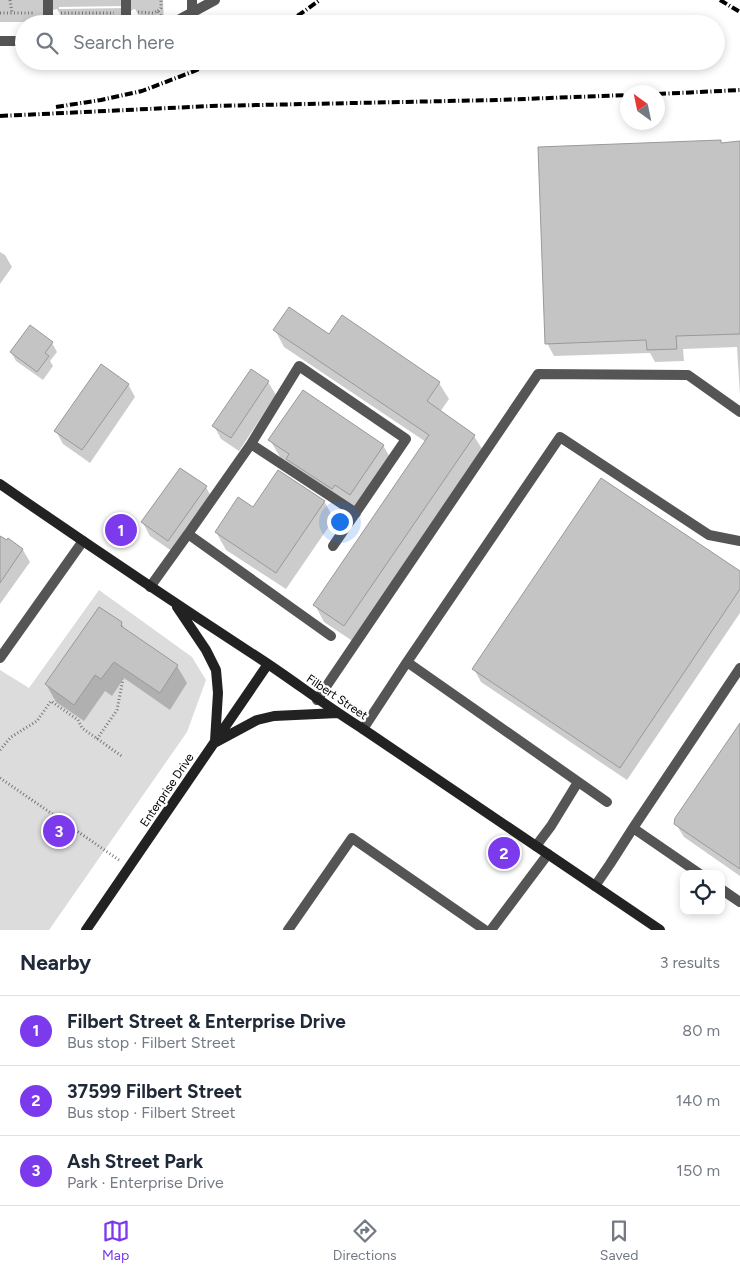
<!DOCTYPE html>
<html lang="en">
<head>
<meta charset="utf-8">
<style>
	:root { --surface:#fff; --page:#f2f2f3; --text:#1f2937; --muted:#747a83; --line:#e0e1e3; --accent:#7c3aed }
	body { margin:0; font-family:Figtree,sans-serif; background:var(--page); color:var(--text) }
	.controls { position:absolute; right:15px; bottom:15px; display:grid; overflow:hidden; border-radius:10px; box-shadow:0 2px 8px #0003 }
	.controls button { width:45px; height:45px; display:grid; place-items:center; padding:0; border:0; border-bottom:1px solid var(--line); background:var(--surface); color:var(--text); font:25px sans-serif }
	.compass { position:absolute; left:620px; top:85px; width:45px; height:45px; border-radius:50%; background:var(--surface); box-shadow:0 2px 8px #0003; rotate:327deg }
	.you { position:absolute; left:339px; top:521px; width:18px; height:18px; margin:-12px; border:4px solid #fff; border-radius:50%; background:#1a73e8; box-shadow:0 0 0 8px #1a73e833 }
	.badge { display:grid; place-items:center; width:32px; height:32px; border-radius:50%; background:var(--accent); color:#fff; font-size:16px; font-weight:700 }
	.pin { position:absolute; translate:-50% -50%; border:2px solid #fff; box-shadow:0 1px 5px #0006 }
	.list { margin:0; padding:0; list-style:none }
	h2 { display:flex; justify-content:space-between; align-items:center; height:65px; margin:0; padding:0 20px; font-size:21px }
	h2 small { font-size:16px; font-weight:400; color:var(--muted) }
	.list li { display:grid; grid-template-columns:32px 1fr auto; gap:15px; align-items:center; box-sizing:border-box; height:70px; padding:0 20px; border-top:1px solid var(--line) }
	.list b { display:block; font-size:19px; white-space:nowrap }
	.list p { margin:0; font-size:16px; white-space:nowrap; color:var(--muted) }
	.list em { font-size:16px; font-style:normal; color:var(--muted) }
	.icon { flex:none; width:28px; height:28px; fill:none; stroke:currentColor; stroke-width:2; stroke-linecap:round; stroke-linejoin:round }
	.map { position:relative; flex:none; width:740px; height:930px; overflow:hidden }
	.search { position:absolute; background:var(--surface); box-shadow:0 2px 8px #0003; left:15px; right:15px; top:15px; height:55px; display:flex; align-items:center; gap:12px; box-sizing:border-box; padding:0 18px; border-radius:28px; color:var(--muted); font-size:19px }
	.sheet { height:275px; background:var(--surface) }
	nav { display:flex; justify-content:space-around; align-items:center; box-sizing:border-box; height:70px; border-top:1px solid var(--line); background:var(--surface); font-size:14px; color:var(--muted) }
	nav a { display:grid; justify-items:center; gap:2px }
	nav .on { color:var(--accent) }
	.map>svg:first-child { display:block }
	.green { fill:#dcdcdc }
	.shadow { fill:#0003; fill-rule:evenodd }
	.building { fill:#c4c4c4; stroke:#999 }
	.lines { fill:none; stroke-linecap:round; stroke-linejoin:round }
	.path { stroke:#777; stroke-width:3; stroke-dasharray:1 2.5; stroke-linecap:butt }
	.lane { stroke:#555; stroke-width:10 }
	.street { stroke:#555; stroke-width:10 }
	.secondary { stroke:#222; stroke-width:10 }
	.rail { stroke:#000; stroke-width:4; stroke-dasharray:8 2.5 1 2.5; stroke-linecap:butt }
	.labels { text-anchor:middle; stroke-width:4.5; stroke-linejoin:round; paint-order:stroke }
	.street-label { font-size:12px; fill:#000; stroke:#fff }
</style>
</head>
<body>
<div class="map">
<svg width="740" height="930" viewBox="0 0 740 930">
	<rect width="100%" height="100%" fill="#fff"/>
	<path class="green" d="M 99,590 L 192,657 L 206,680 L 187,732 L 49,930 L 0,930 L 0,670 L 29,688 Z"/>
	<path class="shadow" d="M 0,0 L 163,0 L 164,24 L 143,23 L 135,9 L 132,10 L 129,14 L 128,23 L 66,24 L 57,9 L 53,10 L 50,14 L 50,24 L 30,24 L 29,22 L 0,22 ZM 125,6 L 125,8 L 59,9 L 59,7 Z
		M 720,141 L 722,144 L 740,142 L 740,395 L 737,347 L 683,349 L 684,361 L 655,362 L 650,353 L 554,356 L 547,343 Z
		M 0,252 L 5,255 L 12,267 L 0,284 Z
		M 275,330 L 330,336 L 439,383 L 449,399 L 440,412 L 474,436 L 484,452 L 354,642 L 324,622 L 315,605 L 426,442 L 284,347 Z
		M 52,343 L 57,352 L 50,361 L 53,366 L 43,380 L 16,361 L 11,352 Z
		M 268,382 L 276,395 L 239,451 L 221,439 L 214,426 Z
		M 128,384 L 135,397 L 90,463 L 63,444 L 56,431 Z
		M 270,440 L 383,445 L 393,463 L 360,511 L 280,457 Z
		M 206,487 L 213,500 L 176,554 L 150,536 L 143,523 Z
		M 324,501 L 334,519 L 286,589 L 226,550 L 216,532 L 254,509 Z
		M 0,537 L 7,542 L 8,540 L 23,550 L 30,562 L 0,604 Z
		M 740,573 L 740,613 L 627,780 L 481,682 L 474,669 Z
		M 121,623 L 126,631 L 177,666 L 187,683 L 170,710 L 124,678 L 112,696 L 105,691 L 84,721 L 56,702 L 46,684 Z
		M 740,725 L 740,876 L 684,837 L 676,824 Z"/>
	<path class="building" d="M 721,140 L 721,143 L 740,141 L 740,334 L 676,336 L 677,349 L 647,350 L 646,340 L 545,344 L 538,147 Z
		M 289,307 L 329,334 L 342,315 L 440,382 L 427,401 L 475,435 L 344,626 L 313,605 L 429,435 L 273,330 Z
		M 30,325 L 53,342 L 45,353 L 49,356 L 37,372 L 10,352 Z
		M 101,364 L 129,384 L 82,450 L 54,431 Z
		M 251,369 L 269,381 L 231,438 L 212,426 Z
		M 303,390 L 384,445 L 350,495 L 335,485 L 332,489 L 286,459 L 289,454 L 268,440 Z
		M 180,468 L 207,486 L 168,541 L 141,522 Z
		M 278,470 L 325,501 L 276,573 L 215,532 L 238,497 L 253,507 Z
		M 601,478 L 740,571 L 740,589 L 620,768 L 472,669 Z
		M 0,536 L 7,540 L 8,538 L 23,549 L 0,583 Z
		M 99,607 L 122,622 L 121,626 L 178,665 L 160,693 L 114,662 L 101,679 L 95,675 L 74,705 L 45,684 Z
		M 740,723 L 740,869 L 674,824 L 675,818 Z"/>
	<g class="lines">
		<path class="path" d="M 10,0 L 12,13
			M 158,11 L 161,8 L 161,0
			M 138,12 L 153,13 L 158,11 L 161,16
			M 0,13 L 34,13
			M 61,13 L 114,13
			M 97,739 L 117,710 L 123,679
			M 0,750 L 11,737 L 37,721 L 51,701 L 78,720 L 82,728 L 123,757
			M 0,778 L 119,860"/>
		<path class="lane" d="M 192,0 L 192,13
			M 48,24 L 48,0
			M 126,24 L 126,0
			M 251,444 L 356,513
			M 150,587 L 188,534
			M 331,636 L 188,534 L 251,444 L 299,366 L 406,439 L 333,546
			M 0,658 L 83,541
			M 407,662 L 607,802
			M 317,700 L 538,374 L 688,375 L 740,412
			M 363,729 L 407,662 L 560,437 L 709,535 L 740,541
			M 633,828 L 700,874
			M 536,846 L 551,826 L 578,782
			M 595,886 L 610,864 L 633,828 L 740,668
			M 721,889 L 740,902
			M 288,930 L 352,838 L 485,930
			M 491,930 L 548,854"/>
		<path class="street" d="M 171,24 L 215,0
			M 0,41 L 24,41"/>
		<path class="secondary" d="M 0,484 C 88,545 176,604 265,662 C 298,684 329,708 363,729 L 660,930
			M 177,607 L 206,650 L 216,670 L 218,693 L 215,741
			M 216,742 L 257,720 L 274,716 L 338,713
			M 86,930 L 268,664"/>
		<path class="rail" d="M 720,0 L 740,12
			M 286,24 L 320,0
			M 658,94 L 740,90
			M 56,107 L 101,100 L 142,91 L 197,70 L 216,61
			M 0,116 L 211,106 L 497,100 L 628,95"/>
	</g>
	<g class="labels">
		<g class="street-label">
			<text transform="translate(337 697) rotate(34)" y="4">Filbert Street</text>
			<text transform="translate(167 790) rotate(-56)" y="4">Enterprise Drive</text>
		</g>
	</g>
</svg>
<div class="controls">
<button><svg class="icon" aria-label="locate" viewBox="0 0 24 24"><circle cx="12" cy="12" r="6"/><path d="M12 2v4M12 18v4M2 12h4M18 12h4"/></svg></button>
</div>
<svg class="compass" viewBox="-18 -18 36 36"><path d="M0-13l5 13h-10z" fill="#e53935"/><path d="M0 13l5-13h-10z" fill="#747a83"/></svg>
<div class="you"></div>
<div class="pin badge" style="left:121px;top:530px">1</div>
<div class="pin badge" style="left:504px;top:853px">2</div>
<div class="pin badge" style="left:59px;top:831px">3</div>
<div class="search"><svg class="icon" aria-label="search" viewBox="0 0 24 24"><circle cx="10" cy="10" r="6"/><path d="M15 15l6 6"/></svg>Search here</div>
</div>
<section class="sheet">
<h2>Nearby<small>3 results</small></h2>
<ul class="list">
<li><span class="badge">1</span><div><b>Filbert Street &amp; Enterprise Drive</b><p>Bus stop · Filbert Street</p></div><em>80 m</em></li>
<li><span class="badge">2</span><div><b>37599 Filbert Street</b><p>Bus stop · Filbert Street</p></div><em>140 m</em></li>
<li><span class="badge">3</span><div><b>Ash Street Park</b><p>Park · Enterprise Drive</p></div><em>150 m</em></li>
</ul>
</section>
<nav>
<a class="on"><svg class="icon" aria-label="map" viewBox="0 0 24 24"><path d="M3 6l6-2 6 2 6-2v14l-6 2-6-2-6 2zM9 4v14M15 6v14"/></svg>Map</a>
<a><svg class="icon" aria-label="directions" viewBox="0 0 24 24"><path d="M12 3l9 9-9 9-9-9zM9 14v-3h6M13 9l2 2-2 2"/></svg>Directions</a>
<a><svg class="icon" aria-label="saved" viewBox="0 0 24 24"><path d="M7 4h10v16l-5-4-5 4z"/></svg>Saved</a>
</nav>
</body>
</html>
